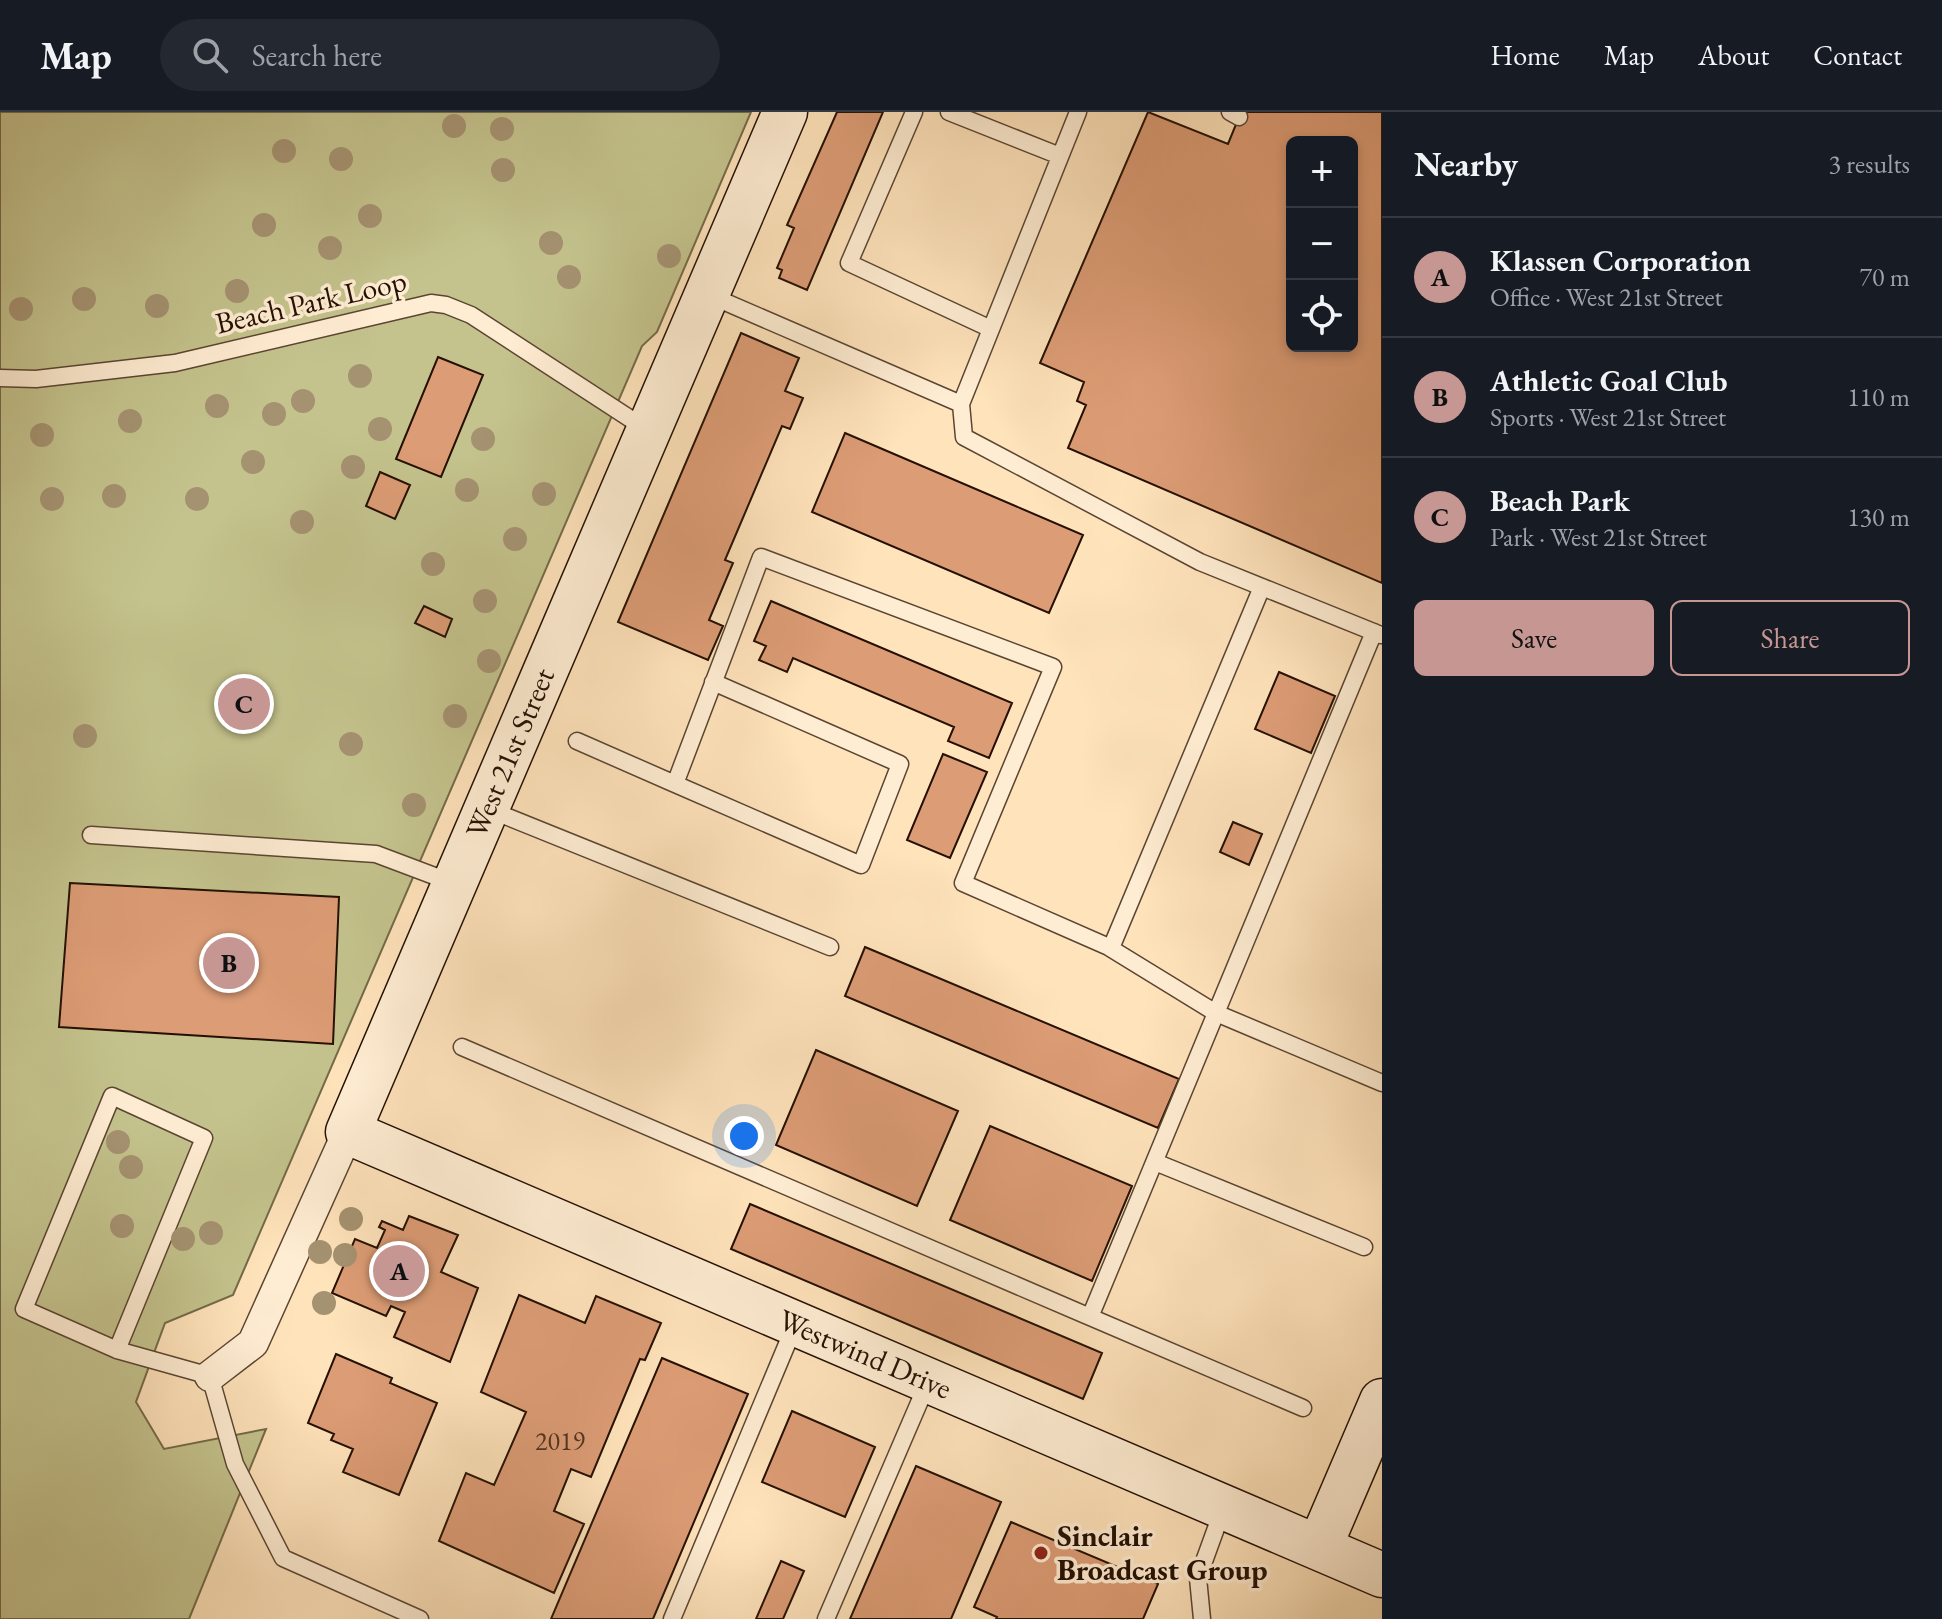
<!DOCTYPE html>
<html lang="en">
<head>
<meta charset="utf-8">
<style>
	:root { --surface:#171b24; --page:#242831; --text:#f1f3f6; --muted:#9ea1a6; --line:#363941; --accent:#c59692 }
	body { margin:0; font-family:"EB Garamond",serif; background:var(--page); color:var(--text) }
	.controls { position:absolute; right:24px; top:24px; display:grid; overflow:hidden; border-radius:12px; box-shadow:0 4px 12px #0003 }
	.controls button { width:72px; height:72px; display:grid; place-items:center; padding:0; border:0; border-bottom:2px solid var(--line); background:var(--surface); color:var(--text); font:40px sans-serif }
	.you { position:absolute; left:744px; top:1024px; width:28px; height:28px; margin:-20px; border:6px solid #fff; border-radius:50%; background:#1a73e8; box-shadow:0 0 0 12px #1a73e833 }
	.badge { display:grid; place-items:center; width:52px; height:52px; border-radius:50%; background:var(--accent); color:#111; font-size:26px; font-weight:700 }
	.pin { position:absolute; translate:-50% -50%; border:4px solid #fff; box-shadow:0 2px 8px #0006 }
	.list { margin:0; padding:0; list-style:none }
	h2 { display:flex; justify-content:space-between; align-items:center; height:104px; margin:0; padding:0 32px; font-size:34px }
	h2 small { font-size:26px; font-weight:400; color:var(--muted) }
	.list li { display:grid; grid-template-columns:52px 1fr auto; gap:24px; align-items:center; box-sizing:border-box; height:120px; padding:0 32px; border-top:2px solid var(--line) }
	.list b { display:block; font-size:30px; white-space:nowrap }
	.list p { margin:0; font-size:26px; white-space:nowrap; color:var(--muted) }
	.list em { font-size:26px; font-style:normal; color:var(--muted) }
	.actions { display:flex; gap:16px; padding:24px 32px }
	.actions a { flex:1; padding:18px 0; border:2px solid var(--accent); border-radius:12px; text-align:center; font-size:28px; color:var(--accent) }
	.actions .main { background:var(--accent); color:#111 }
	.icon { flex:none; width:44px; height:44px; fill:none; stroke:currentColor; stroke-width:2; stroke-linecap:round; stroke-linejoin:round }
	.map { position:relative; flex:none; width:1382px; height:1507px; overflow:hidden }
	header { display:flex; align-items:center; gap:48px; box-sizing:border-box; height:112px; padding:0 40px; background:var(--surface); border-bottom:2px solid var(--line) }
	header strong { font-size:38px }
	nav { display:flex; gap:44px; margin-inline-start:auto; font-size:28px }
	.search { width:560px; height:72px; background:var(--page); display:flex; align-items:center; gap:20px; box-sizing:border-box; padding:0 28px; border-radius:44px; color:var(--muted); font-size:30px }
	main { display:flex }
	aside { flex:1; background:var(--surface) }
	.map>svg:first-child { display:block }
	.green { fill:#c4c38d; stroke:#746a48; stroke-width:2 }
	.building { fill:#dc9c75; stroke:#241004; stroke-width:2; fill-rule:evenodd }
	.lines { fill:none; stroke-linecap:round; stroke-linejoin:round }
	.lane-casing { stroke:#5b4532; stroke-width:19 }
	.street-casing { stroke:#5b4532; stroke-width:33 }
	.secondary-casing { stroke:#241004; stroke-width:47 }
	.lane { stroke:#ffedd3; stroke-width:16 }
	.street { stroke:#ffedd3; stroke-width:30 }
	.secondary { stroke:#ffedd3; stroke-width:44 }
	.tree { fill:#a59271 }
	.poi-dot { fill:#8f2418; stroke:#ffedd3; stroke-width:3 }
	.labels { text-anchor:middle; stroke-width:7; stroke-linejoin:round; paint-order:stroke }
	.number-label { font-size:26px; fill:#523320 }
	.street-label { font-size:30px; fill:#241004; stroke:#ffedd3 }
	.poi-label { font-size:30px; font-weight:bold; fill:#241004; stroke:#ffedd3; text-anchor:start }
</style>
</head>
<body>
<header>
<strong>Map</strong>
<div class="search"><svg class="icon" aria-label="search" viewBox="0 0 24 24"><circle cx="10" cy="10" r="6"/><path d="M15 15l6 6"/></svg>Search here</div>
<nav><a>Home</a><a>Map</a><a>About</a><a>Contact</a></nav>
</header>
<main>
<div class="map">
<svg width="1382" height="1507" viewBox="0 0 1382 1507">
	<rect width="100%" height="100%" fill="#ffe3bb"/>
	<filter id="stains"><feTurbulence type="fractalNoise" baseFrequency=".0025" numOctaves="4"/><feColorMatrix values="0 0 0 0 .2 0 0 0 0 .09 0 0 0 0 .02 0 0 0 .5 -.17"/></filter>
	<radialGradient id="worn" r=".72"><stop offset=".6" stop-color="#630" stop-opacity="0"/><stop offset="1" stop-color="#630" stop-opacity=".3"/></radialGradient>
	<path class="green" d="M 0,0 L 751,0 L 657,220 L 642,234 L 233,1183 L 165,1211 L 136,1290 L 164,1337 L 266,1317 L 189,1507 L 0,1507 Z"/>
	<path class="building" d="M 837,0 L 883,0 L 807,178 L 779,166 L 782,158 L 777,156 L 794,116 L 787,113 Z
		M 1148,0 L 1228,32 L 1241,0 L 1382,0 L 1382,471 L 1068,336 L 1086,293 L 1077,289 L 1084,270 L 1040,251 ZM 1292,30 L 1352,30 L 1352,234 L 1292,234 Z
		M 741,221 L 799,246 L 785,279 L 803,286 L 790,317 L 782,314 L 725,448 L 733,451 L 709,508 L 723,514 L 708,548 L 618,510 Z
		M 438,245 L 483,263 L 441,365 L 396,347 Z
		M 845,321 L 1083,423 L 1049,501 L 812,400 Z
		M 380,360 L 410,373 L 395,407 L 366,394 Z
		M 771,489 L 1012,591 L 989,646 L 948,629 L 954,615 L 793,546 L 787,560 L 759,548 L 766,534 L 754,529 Z
		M 424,494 L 452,507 L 445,525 L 415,511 Z
		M 1279,560 L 1335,584 L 1311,641 L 1255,617 Z
		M 943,642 L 987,660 L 950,746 L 907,728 Z
		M 1233,710 L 1262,722 L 1249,753 L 1220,740 Z
		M 70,771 L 339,785 L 333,932 L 59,915 Z
		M 865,835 L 1179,967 L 1158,1016 L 845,884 Z
		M 816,938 L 958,999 L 917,1094 L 776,1033 Z
		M 990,1014 L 1132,1074 L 1092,1169 L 950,1108 Z
		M 750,1092 L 1102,1241 L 1083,1287 L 731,1137 Z
		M 409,1104 L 458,1123 L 441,1160 L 478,1176 L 450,1250 L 394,1225 L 405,1200 L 391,1194 L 386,1204 L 332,1181 L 355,1127 L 377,1136 L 385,1118 L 379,1115 L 382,1109 L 403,1118 Z
		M 519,1183 L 585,1211 L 596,1184 L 661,1211 L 645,1248 L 640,1247 L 591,1365 L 571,1357 L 554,1399 L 584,1412 L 554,1481 L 439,1429 L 466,1361 L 494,1373 L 526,1300 L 481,1280 Z
		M 336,1242 L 392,1266 L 390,1271 L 437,1291 L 399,1383 L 343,1360 L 353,1337 L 331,1328 L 334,1322 L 308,1311 Z
		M 662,1246 L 748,1282 L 653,1507 L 551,1507 Z
		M 792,1299 L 875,1335 L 845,1405 L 762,1370 Z
		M 916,1354 L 1001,1390 L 951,1507 L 850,1507 Z
		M 1011,1410 L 1158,1472 L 1143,1507 L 996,1507 L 997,1505 L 974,1495 Z
		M 781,1449 L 804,1459 L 783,1507 L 756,1507 Z"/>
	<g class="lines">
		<defs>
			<path id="lane" d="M 914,0 L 849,151 L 991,217
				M 949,0 L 1060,44
				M 1078,0 L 961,292 L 964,325 L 1200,450 L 1381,523
				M 1230,0 L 1239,5
				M 709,183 L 961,292
				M 0,266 L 36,267 L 175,251 L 431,191 L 446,193 L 471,203 L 646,317
				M 577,629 L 675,672 L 761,445 L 1053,555 L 963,771 L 1111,836 L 1262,475
				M 675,672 L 861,753 L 900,652 L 713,570
				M 488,697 L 830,835
				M 91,723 L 376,742 L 453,771
				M 1110,836 L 1216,901 L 1382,971
				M 462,935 L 1090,1205
				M 1155,1050 L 1364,1135
				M 117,1238 L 204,1026 L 112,984 L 24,1197 L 117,1238 L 210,1264 L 235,1352 L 283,1446 L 420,1507
				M 1303,1296 L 1090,1205 L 1374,520
				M 672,1507 L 795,1213
				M 826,1507 L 928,1270
				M 1202,1507 L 1198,1466 L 1223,1397"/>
			<path id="street" d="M 210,1264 L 253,1231 L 348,1020"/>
			<path id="secondary" d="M 785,0 L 348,1020 L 1382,1463
				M 1319,1436 L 1382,1289"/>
		</defs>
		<use href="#lane" class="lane-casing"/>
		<use href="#street" class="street-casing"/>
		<use href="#secondary" class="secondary-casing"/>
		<use href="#lane" class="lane"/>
		<use href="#street" class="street"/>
		<use href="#secondary" class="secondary"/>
	</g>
	<g class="tree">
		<circle cx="454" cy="14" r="12"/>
		<circle cx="502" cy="17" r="12"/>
		<circle cx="284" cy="39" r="12"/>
		<circle cx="341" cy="47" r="12"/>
		<circle cx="503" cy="58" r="12"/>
		<circle cx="370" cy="104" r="12"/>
		<circle cx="264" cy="113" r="12"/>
		<circle cx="551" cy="131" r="12"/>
		<circle cx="330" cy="136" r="12"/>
		<circle cx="669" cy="144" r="12"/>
		<circle cx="569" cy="165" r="12"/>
		<circle cx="237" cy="179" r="12"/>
		<circle cx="84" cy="187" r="12"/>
		<circle cx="157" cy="194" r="12"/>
		<circle cx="21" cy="197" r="12"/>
		<circle cx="360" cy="264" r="12"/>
		<circle cx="303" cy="289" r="12"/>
		<circle cx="217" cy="294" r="12"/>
		<circle cx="274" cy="302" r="12"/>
		<circle cx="130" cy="309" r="12"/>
		<circle cx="380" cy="317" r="12"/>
		<circle cx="42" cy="323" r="12"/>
		<circle cx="483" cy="327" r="12"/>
		<circle cx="253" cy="350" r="12"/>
		<circle cx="353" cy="355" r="12"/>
		<circle cx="467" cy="378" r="12"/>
		<circle cx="544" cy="382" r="12"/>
		<circle cx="114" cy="384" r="12"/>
		<circle cx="52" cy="387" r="12"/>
		<circle cx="197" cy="387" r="12"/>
		<circle cx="302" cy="410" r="12"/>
		<circle cx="515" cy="427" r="12"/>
		<circle cx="433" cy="452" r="12"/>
		<circle cx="485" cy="489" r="12"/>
		<circle cx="489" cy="549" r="12"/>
		<circle cx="455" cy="604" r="12"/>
		<circle cx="85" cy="624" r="12"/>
		<circle cx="351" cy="632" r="12"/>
		<circle cx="414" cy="693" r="12"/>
		<circle cx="118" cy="1030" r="12"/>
		<circle cx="131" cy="1055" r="12"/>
		<circle cx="351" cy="1107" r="12"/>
		<circle cx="122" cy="1114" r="12"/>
		<circle cx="211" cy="1121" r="12"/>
		<circle cx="183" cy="1127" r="12"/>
		<circle cx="320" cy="1140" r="12"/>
		<circle cx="345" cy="1143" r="12"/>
		<circle cx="324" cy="1191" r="12"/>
	</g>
	<circle class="poi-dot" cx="1041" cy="1441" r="8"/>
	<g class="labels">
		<g class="number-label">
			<text x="560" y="1338">2019</text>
		</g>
		<g class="street-label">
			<text transform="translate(311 190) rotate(-13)" y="10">Beach Park Loop</text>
			<text transform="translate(510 641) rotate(-67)" y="10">West 21st Street</text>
			<text transform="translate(865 1242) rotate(23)" y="10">Westwind Drive</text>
		</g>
		<g class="poi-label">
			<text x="1057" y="1434">Sinclair<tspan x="1057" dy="34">Broadcast Group</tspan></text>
		</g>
	</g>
	<rect width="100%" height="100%" filter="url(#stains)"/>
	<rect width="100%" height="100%" fill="url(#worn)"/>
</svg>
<div class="controls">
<button>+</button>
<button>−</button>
<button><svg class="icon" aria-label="locate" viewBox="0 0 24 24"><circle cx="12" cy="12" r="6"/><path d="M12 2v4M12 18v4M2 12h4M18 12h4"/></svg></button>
</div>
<div class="you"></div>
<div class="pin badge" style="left:399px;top:1159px">A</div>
<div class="pin badge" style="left:229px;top:851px">B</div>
<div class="pin badge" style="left:244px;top:592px">C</div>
</div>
<aside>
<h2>Nearby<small>3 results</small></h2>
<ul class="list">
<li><span class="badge">A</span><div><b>Klassen Corporation</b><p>Office · West 21st Street</p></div><em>70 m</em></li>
<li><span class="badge">B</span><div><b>Athletic Goal Club</b><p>Sports · West 21st Street</p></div><em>110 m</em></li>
<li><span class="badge">C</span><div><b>Beach Park</b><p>Park · West 21st Street</p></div><em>130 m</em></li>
</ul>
<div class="actions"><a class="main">Save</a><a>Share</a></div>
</aside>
</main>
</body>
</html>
